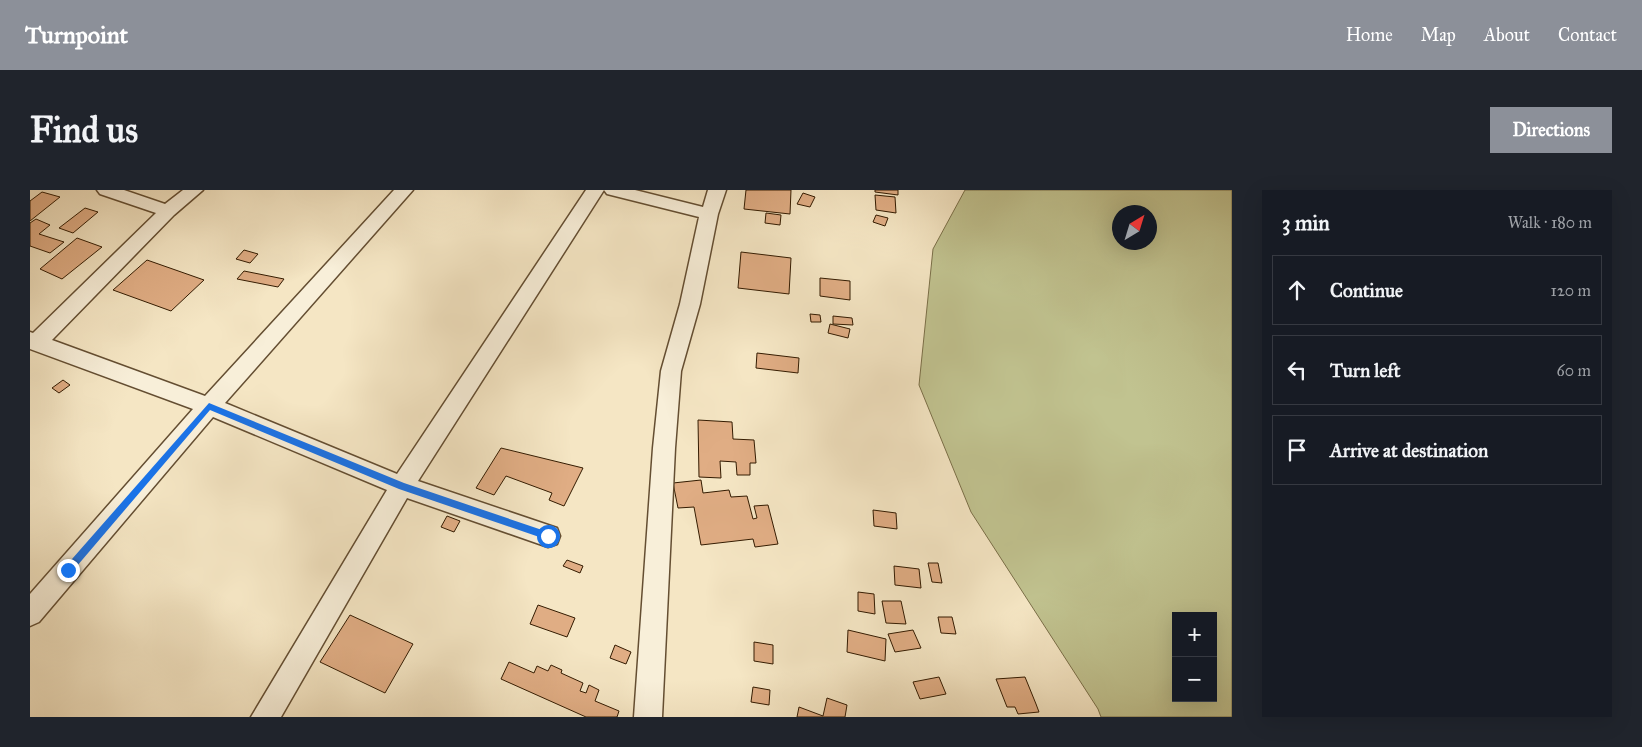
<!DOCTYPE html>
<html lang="en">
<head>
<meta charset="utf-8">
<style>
	:root { --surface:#171b24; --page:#20242c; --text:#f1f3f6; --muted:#9ea1a6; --line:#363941; --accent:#8c9099 }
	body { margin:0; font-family:"IM FELL Great Primer",serif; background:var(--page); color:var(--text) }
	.controls { position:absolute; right:15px; bottom:15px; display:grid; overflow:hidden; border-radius:0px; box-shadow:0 5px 20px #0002 }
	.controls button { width:45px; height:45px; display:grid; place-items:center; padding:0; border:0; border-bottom:1px solid var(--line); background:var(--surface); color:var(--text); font:25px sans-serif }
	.compass { position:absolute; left:1082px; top:15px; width:45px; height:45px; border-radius:50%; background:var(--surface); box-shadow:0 5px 20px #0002; rotate:38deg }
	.stop { position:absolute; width:15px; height:15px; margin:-11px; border:4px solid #1a73e8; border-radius:50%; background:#fff }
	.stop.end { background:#1a73e8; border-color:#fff; box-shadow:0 1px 5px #0008 }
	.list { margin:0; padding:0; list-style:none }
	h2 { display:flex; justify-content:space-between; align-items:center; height:65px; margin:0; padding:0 20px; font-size:21px }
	h2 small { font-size:16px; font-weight:400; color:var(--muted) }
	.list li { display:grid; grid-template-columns:32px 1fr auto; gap:15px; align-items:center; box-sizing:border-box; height:70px; margin:0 10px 10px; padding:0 10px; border:1px solid var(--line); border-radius:0px }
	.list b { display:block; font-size:19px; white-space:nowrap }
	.list em { font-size:16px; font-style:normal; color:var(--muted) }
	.icon { flex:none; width:28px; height:28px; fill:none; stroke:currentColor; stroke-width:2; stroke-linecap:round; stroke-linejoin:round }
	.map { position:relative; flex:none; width:1202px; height:527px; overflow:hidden; border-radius:0px }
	header { display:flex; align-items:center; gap:30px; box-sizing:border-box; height:70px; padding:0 25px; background:var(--accent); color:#fff }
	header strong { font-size:24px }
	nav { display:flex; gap:28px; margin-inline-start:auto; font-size:18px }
	.intro { display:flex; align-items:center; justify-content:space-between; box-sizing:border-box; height:120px; padding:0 30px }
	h1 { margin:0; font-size:35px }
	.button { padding:12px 22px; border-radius:0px; background:var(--accent); color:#fff; font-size:18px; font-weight:700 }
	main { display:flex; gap:30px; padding:0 30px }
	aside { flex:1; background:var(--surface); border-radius:0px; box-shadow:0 5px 20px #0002 }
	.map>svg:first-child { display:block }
	.green { fill:#c1c390; stroke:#7a6f48; fill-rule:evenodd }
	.building { fill:#e0ad84; stroke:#331b01 }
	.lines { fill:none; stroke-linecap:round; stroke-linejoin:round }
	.minor-casing { stroke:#644e32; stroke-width:3 }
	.minor { fill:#f8efd9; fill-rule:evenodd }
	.route { fill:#1a73e8 }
</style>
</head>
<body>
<header>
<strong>Turnpoint</strong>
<nav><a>Home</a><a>Map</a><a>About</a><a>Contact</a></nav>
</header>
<div class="intro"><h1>Find us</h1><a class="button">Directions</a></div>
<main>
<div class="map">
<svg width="1202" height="527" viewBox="0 0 1202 527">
	<rect width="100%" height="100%" fill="#f5e6c4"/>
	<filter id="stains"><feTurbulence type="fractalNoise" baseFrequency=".004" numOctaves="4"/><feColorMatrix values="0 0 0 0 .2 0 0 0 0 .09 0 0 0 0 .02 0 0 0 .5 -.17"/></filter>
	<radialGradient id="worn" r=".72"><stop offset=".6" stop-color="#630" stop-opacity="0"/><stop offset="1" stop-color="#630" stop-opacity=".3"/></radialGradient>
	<path class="green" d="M 935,0 L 1202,0 L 1202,527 L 1071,527 L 1068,519 L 941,322 L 889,195 L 903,59 ZM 1090,22 L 1120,22 L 1120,52 L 1090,52 ZM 1146,426 L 1183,426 L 1183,508 L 1146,508 Z"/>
	<path class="building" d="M 716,0 L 761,0 L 760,24 L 714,19 Z
		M 845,0 L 868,0 L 868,5 L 845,2 Z
		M 12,2 L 30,7 L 0,31 L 0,11 Z
		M 773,3 L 785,7 L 780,17 L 767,14 Z
		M 845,5 L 865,7 L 866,23 L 846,20 Z
		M 55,18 L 68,22 L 43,43 L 29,38 Z
		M 736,23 L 751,25 L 750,35 L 735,33 Z
		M 846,25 L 858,28 L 855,36 L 843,32 Z
		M 6,29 L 20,35 L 9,44 L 34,52 L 20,63 L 0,56 L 0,33 Z
		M 47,48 L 72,57 L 32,89 L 10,79 Z
		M 214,60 L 228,64 L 220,73 L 206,69 Z
		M 711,62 L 761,68 L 759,104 L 708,98 Z
		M 117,70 L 174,90 L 141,121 L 83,100 Z
		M 214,81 L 254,89 L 248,97 L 207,89 Z
		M 790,88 L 820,91 L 820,110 L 790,106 Z
		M 780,124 L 790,125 L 791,132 L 781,132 Z
		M 803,126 L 822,128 L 823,135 L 803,134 Z
		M 800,134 L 820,139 L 818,148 L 798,143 Z
		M 727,163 L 769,168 L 768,183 L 726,178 Z
		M 33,190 L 40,195 L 29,203 L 22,198 Z
		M 668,230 L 702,232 L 703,249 L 724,250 L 726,273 L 720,273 L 720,285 L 707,285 L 706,272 L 690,271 L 691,288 L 669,287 Z
		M 471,258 L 553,278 L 534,316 L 519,310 L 522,303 L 476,286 L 464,305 L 446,298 Z
		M 671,290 L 673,303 L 699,300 L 701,307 L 717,306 L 723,329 L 727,328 L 724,316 L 738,315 L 748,354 L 725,357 L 723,349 L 671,355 L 664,317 L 648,318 L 643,293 Z
		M 843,320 L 866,323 L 867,339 L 844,336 Z
		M 417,326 L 430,331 L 424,342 L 411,337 Z
		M 537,370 L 553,376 L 550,383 L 533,376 Z
		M 898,373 L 908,373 L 912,393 L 902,392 Z
		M 864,376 L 889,379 L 891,398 L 865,395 Z
		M 828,402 L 844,404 L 845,424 L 828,421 Z
		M 852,411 L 871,411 L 876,434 L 856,433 Z
		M 508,415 L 545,428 L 537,447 L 500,434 Z
		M 320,425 L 383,454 L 355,503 L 290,472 Z
		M 908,427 L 922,427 L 926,444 L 911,443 Z
		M 818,440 L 856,449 L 855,471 L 817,462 Z
		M 883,440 L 891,458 L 865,462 L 858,444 Z
		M 724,452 L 743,455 L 743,474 L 724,471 Z
		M 585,455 L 601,462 L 596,474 L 580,468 Z
		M 479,472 L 504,483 L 507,476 L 518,481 L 521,475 L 532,480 L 531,483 L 553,493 L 550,501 L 556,503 L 559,495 L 569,500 L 565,511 L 589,521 L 587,527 L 556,527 L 471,489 Z
		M 909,487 L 916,504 L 890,509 L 883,492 Z
		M 995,487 L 1006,514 L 1009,522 L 988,524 L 985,517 L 977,517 L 966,489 Z
		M 723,497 L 740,500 L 739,515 L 721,512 Z
		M 797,508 L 817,515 L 815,527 L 767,527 L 769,517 L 793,526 Z"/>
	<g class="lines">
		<defs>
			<path id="minor" d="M 67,0 L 94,0 L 135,14 L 153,0 L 173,0 L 144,25 L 22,150 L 175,206 L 364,0 L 383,0 L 195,213 L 367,284 L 556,0 L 574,0 L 388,291 L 527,338 L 530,346 L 527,354 L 518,357 L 377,308 L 251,527 L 221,527 L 357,300 L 183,227 L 9,432 L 0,436 L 0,404 L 163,219 L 0,159 L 0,142 L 3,143 L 126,23 L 70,4 Z
				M 574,0 L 605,0 L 673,17 L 678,0 L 696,0 L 688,24 L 670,114 L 651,181 L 645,258 L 632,527 L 604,527 L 623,258 L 631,181 L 650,114 L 669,27 L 577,4 Z"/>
		</defs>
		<use href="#minor" class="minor-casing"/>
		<use href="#minor" class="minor"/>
	</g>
	<path class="route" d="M 179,213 L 374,293 L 518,342 L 523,346 L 518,350 L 369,299 L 180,220 L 41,383 L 35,383 L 35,377 Z"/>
	<rect width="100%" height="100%" filter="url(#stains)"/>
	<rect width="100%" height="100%" fill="url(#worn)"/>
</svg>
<div class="controls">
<button>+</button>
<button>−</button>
</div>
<svg class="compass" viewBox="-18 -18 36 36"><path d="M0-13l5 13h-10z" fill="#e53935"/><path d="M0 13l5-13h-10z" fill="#9ea1a6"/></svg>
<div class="stop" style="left:518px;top:346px"></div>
<div class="stop end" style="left:38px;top:380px"></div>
</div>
<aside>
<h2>3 min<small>Walk · 180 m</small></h2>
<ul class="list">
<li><svg class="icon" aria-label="ahead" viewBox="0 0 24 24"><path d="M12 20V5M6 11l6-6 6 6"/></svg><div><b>Continue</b></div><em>120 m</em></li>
<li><svg class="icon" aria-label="left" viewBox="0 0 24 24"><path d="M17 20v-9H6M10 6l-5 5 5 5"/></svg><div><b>Turn left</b></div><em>60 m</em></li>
<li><svg class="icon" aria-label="arrive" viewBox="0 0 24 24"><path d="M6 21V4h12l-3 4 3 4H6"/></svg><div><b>Arrive at destination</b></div></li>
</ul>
</aside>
</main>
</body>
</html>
